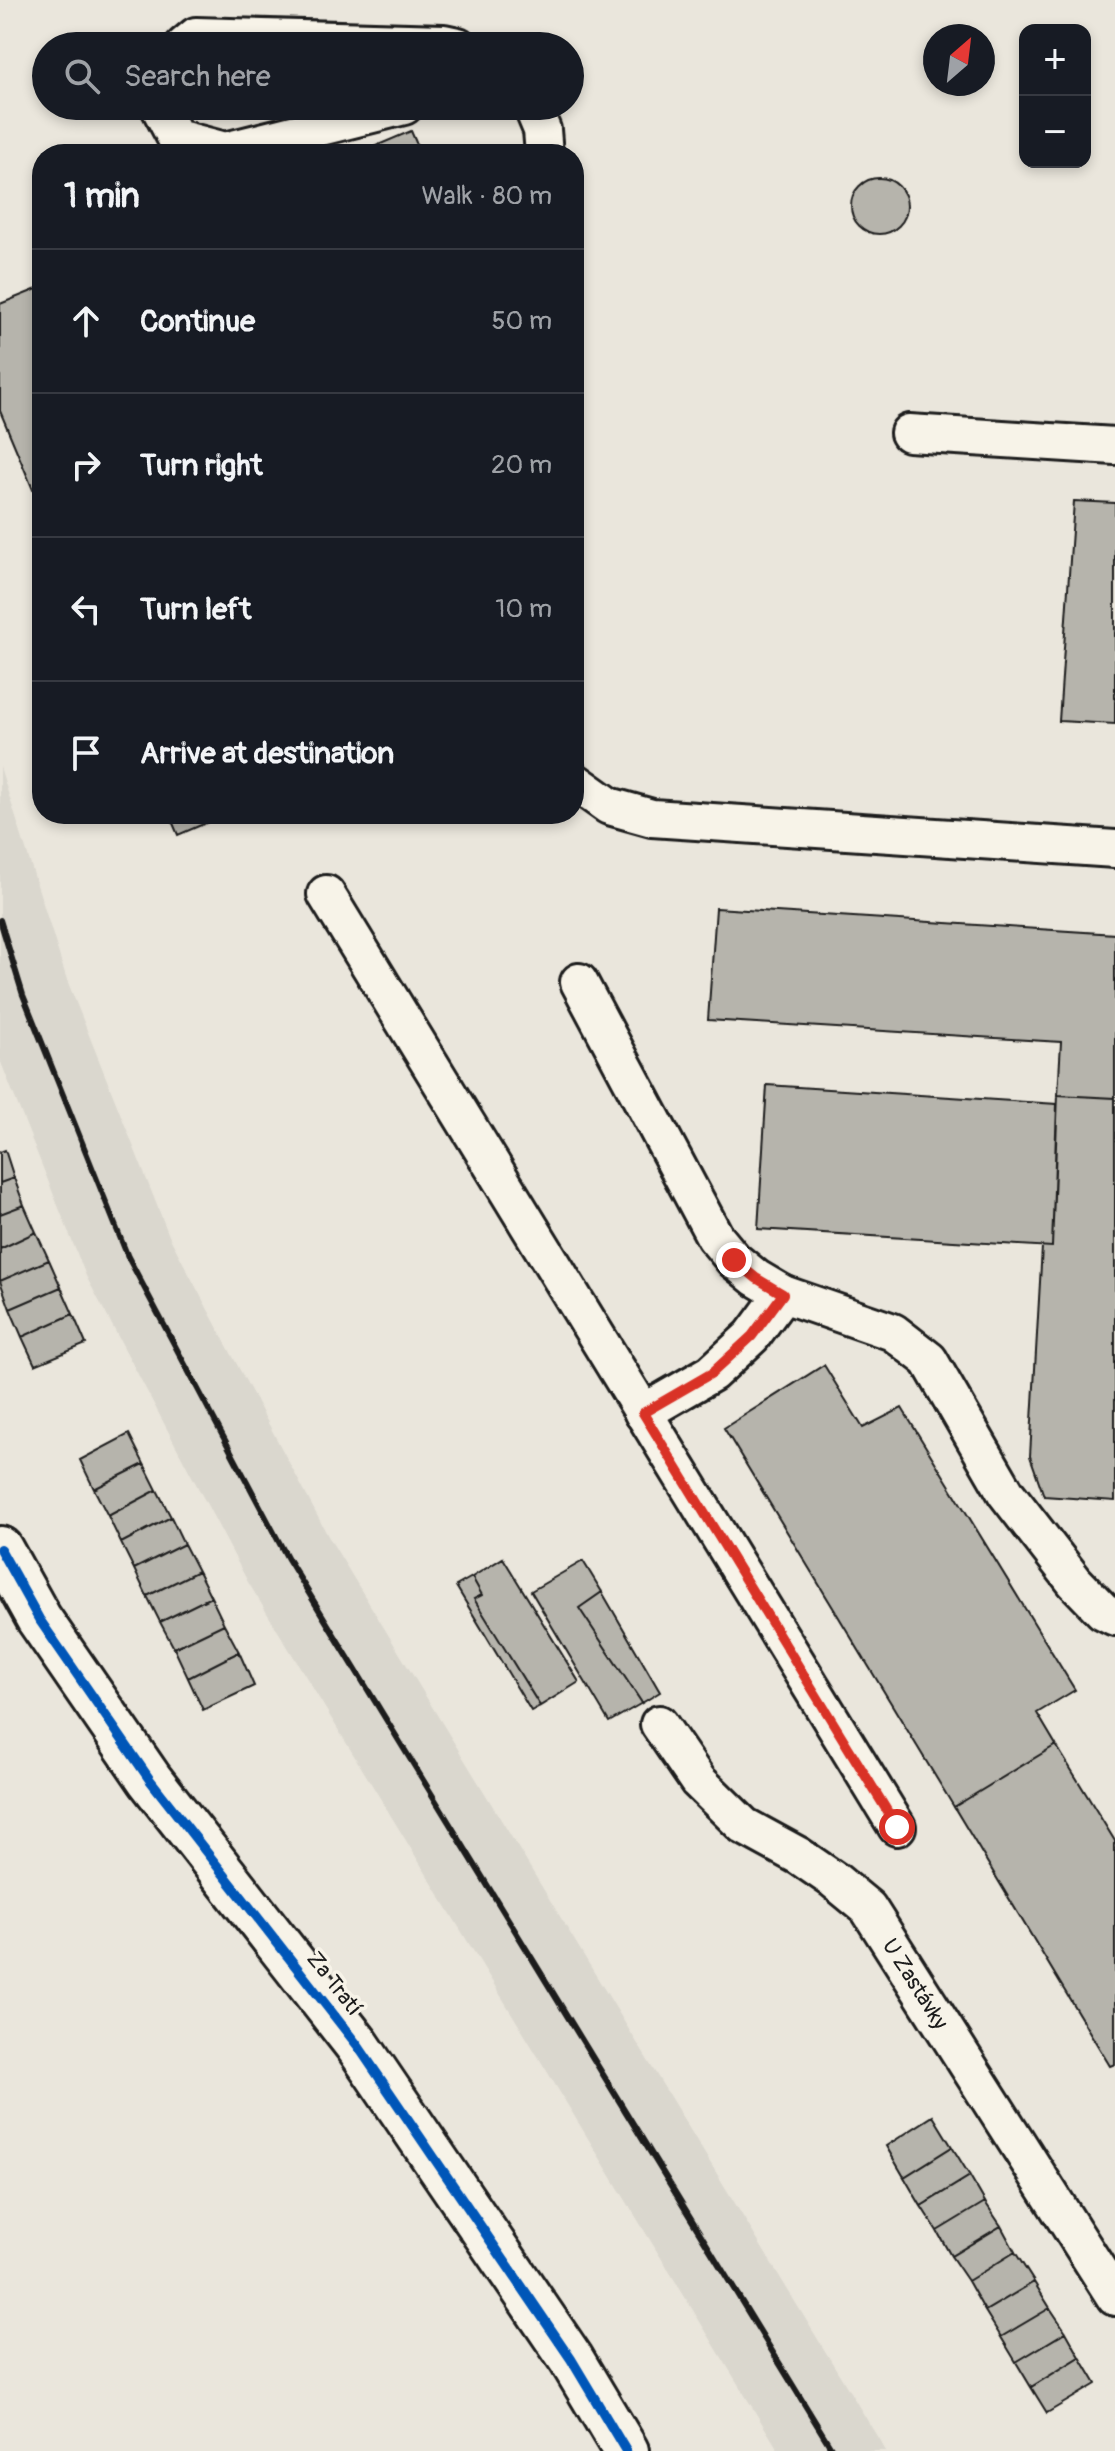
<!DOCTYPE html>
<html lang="en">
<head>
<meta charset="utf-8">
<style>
	:root { --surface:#171b24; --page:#242831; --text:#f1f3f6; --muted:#9ea1a6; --line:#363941 }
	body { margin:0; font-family:Pangolin,sans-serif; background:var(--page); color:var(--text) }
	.controls { position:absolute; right:24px; top:24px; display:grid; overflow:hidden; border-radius:16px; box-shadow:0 4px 12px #0003 }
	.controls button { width:72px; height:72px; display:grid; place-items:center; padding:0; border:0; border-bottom:2px solid var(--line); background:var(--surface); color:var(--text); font:40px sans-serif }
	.compass { position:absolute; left:923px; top:24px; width:72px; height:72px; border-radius:50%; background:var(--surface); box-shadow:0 4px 12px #0003; rotate:28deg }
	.stop { position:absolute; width:24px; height:24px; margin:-18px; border:6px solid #d93025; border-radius:50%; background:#fff }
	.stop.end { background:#d93025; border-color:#fff; box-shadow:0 2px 8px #0008 }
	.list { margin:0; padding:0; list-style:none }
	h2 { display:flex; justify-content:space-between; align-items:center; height:104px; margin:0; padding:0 32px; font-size:34px }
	h2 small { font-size:26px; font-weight:400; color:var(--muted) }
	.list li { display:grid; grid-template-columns:52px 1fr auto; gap:24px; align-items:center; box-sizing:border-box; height:144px; padding:0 32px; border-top:2px solid var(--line) }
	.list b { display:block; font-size:30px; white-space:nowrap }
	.list em { font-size:26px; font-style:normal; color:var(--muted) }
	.icon { flex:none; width:44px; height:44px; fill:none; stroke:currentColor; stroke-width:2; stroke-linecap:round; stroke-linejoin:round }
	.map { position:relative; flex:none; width:1115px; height:2451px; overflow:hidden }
	.search { position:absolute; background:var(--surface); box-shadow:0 4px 12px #0003; left:32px; top:32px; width:552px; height:88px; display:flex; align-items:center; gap:20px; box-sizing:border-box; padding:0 28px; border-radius:44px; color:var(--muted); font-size:30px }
	.panel { position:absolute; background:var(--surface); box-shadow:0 4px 12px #0003; left:32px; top:144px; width:552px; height:680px; border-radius:32px }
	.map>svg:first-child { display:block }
	.built { fill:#dad7ce }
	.building { fill:#b6b4ac; stroke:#1c1c1c; stroke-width:2 }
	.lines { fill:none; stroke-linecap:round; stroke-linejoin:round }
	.lane-casing { stroke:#1c1c1c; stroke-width:42 }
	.street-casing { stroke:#1c1c1c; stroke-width:50 }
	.lane { stroke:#f7f3e8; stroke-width:36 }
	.street { stroke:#f7f3e8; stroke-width:44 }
	.rail { stroke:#1c1c1c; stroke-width:6 }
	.cycleway-casing { stroke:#f7f3e8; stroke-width:15 }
	.cycleway { stroke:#0057b8; stroke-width:10 }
	.route { stroke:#d93025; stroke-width:10 }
	.labels { text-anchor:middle; stroke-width:7; stroke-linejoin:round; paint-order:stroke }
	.street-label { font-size:22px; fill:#1c1c1c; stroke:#f7f3e8 }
</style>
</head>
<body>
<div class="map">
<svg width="1115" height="2451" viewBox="0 0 1115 2451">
	<rect width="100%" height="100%" fill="#eae6dc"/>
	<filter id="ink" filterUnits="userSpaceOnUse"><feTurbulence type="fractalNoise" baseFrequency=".0125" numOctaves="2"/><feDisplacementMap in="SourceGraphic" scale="16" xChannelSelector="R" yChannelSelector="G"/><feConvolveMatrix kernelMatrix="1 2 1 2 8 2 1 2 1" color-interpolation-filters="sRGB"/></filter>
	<g filter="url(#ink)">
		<path class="built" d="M 0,767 L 67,980 L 170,1238 L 328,1536 L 886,2451 L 779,2451 L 248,1582 L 86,1276 L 0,1060 Z"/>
		<path class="building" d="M 411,131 L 421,154 L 357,154 Z
			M851 206a28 28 0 1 1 56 0a28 28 0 1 1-56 0Z
			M 42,287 L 42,511 L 0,411 L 0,304 Z
			M 1074,501 L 1115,503 L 1115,724 L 1059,721 Z
			M 169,814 L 227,814 L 178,835 Z
			M 716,908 L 1115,934 L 1115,1098 L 1058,1095 L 1061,1042 L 708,1020 Z
			M 767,1085 L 1057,1104 L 1052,1247 L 758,1229 Z
			M 1058,1095 L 1115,1098 L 1115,1501 L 1044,1496 L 1030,1456 L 1042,1247 L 1052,1247 Z
			M 5,1150 L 14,1178 L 0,1183 L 0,1152 Z
			M 14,1178 L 24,1205 L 0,1214 L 0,1183 Z
			M 24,1205 L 36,1232 L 0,1249 L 0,1214 Z
			M 36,1232 L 49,1260 L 0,1281 L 0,1249 Z
			M 49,1260 L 61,1287 L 10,1309 L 0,1281 Z
			M 61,1287 L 73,1314 L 22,1337 L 10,1309 Z
			M 73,1314 L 86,1344 L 35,1365 L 22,1337 Z
			M 824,1365 L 863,1428 L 902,1408 L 1075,1690 L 1037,1713 L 1056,1745 L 954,1807 L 724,1428 Z
			M 129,1434 L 144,1464 L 94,1489 L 80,1460 Z
			M 144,1464 L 157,1490 L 108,1516 L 94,1489 Z
			M 157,1490 L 171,1517 L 121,1543 L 108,1516 Z
			M 171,1517 L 184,1544 L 134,1569 L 121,1543 Z
			M 184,1544 L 198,1571 L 147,1596 L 134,1569 Z
			M 503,1558 L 579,1682 L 540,1706 L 474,1599 L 482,1595 L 472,1577 Z
			M 583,1561 L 602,1592 L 579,1608 L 642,1703 L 609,1722 L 531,1591 Z
			M 198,1571 L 211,1597 L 160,1622 L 147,1596 Z
			M 472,1577 L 482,1595 L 474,1599 L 540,1706 L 531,1711 L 456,1586 Z
			M 602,1592 L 660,1692 L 642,1703 L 579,1608 Z
			M 211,1597 L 224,1624 L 174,1648 L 160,1622 Z
			M 224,1624 L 239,1652 L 188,1678 L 174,1648 Z
			M 239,1652 L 254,1686 L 203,1710 L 188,1678 Z
			M 1056,1745 L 1115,1841 L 1115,2064 L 1110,2066 L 954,1807 Z
			M 933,2116 L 952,2147 L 904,2177 L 886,2146 Z
			M 952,2147 L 970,2176 L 921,2206 L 904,2177 Z
			M 970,2176 L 985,2202 L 937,2231 L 921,2206 Z
			M 985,2202 L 1001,2226 L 951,2256 L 937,2231 Z
			M 1001,2226 L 1015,2252 L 968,2281 L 951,2256 Z
			M 1015,2252 L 1034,2282 L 985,2311 L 968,2281 Z
			M 1034,2282 L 1050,2308 L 1001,2337 L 985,2311 Z
			M 1050,2308 L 1066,2332 L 1016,2362 L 1001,2337 Z
			M 1066,2332 L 1080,2357 L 1031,2387 L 1016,2362 Z
			M 1080,2357 L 1096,2384 L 1047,2413 L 1031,2387 Z"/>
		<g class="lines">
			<defs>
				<g id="lane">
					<path d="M 184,46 L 196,36 L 444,43 L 458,46"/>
					<path d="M 159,106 L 176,138 L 225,151 L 404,106"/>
					<path d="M 532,106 L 542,130 L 544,154"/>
					<path d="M 909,433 L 1115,446"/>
					<path d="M 574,781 L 609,806 L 652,818 L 1115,849"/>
					<path d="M 326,894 L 897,1827"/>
					<path d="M 579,982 L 715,1237 L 734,1260 L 756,1278 L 783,1294 L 893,1332 L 929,1360 L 1006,1493 L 1075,1582 L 1103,1611 L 1115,1617"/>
					<path d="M 643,1413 L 712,1373 L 752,1336 L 783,1294"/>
					<path id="s1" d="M 659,1724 L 698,1781 L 744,1826 L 799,1856 L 834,1880 L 868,1908 L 1115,2297"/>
				</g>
				<path id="street" d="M 0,1549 L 39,1619 L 150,1780 L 358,2046 L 571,2359 L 626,2451"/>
			</defs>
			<use href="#lane" class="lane-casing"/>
			<use href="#street" class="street-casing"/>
			<use href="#lane" class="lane"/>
			<use href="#street" class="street"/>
			<path class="rail" d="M 0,920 L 23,995 L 128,1257 L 288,1559 L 833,2451"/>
			<defs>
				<path id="cycleway" d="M 0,1549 L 39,1619 L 150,1780 L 358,2046 L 571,2359 L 626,2451"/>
			</defs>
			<use href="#cycleway" class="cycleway-casing"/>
			<use href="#cycleway" class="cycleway"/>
		</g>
	</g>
	<g class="lines" filter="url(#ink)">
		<path class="route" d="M 734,1260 L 756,1278 L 783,1294 L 752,1336 L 712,1373 L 643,1413 L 897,1827"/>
	</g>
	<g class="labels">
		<g class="street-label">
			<text transform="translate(335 1983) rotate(52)" y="8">Za Tratí</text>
			<text dy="8" stroke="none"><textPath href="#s1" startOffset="372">U Zastávky</textPath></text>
		</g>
	</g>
</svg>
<div class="controls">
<button>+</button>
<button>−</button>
</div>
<svg class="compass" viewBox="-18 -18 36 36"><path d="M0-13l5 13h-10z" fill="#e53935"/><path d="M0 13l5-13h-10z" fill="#9ea1a6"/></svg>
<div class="stop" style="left:897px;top:1827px"></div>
<div class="stop end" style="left:734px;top:1260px"></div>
<div class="search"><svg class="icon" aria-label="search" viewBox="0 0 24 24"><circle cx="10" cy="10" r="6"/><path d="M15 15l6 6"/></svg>Search here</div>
<section class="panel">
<h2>1 min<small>Walk · 80 m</small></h2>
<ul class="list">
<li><svg class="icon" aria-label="ahead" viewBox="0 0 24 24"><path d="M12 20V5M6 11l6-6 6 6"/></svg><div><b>Continue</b></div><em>50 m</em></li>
<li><svg class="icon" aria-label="right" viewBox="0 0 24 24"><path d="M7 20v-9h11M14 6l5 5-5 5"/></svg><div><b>Turn right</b></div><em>20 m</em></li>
<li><svg class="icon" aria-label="left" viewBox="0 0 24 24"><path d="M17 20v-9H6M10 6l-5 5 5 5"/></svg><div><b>Turn left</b></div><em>10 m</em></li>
<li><svg class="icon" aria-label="arrive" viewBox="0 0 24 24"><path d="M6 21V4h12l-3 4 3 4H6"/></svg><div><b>Arrive at destination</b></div></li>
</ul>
</section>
</div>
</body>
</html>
